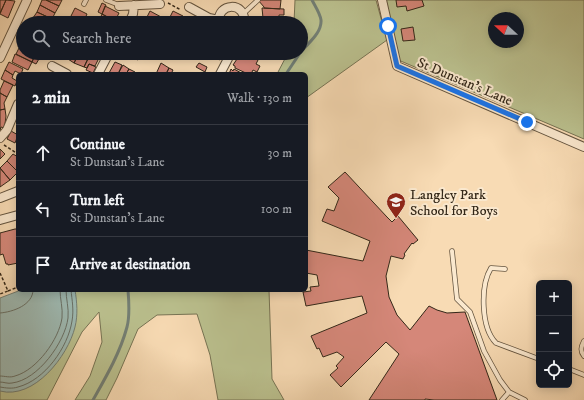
<!DOCTYPE html>
<html lang="en">
<head>
<meta charset="utf-8">
<style>
	:root { --surface:#171b24; --page:#20242c; --text:#f1f3f6; --muted:#9ea1a6; --line:#363941 }
	body { margin:0; font-family:"IM FELL DW Pica",serif; background:var(--page); color:var(--text) }
	.controls { position:absolute; right:12px; bottom:12px; display:grid; overflow:hidden; border-radius:6px; box-shadow:0 2px 10px #0003 }
	.controls button { width:36px; height:36px; display:grid; place-items:center; padding:0; border:0; border-bottom:1px solid var(--line); background:var(--surface); color:var(--text); font:20px sans-serif }
	.compass { position:absolute; left:488px; top:12px; width:36px; height:36px; border-radius:50%; background:var(--surface); box-shadow:0 2px 10px #0003; rotate:291deg }
	.stop { position:absolute; width:12px; height:12px; margin:-9px; border:3px solid #1a73e8; border-radius:50%; background:#fff }
	.stop.end { background:#1a73e8; border-color:#fff; box-shadow:0 1px 4px #0008 }
	.list { margin:0; padding:0; list-style:none }
	h2 { display:flex; justify-content:space-between; align-items:center; height:52px; margin:0; padding:0 16px; font-size:17px }
	h2 small { font-size:13px; font-weight:400; color:var(--muted) }
	.list li { display:grid; grid-template-columns:26px 1fr auto; gap:12px; align-items:center; box-sizing:border-box; height:56px; padding:0 16px; border-top:1px solid var(--line) }
	.list b { display:block; font-size:15px; white-space:nowrap }
	.list p { margin:0; font-size:13px; white-space:nowrap; color:var(--muted) }
	.list em { font-size:13px; font-style:normal; color:var(--muted) }
	.icon { flex:none; width:22px; height:22px; fill:none; stroke:currentColor; stroke-width:2; stroke-linecap:round; stroke-linejoin:round }
	.map { position:relative; flex:none; width:584px; height:400px; overflow:hidden }
	.search { position:absolute; background:var(--surface); box-shadow:0 2px 10px #0003; left:16px; top:16px; width:292px; height:44px; display:flex; align-items:center; gap:10px; box-sizing:border-box; padding:0 14px; border-radius:22px; color:var(--muted); font-size:15px }
	.panel { position:absolute; background:var(--surface); box-shadow:0 2px 10px #0003; left:16px; top:72px; width:292px; height:220px; border-radius:6px }
	.map>svg:first-child { display:block }
	.green { fill:#bbc18f; stroke:#777454; fill-rule:evenodd }
	.water { fill:#9ebab3; stroke:#737f75 }
	.lines { fill:none; stroke-linecap:round; stroke-linejoin:round }
	.shore { stroke:#687066; stroke-width:1 }
	.stream { stroke:#737f75; stroke-width:3 }
	.building { fill:#d58779; stroke:#332718 }
	.service-casing { stroke:#64543f; stroke-width:5.5 }
	.minor-casing { stroke:#64543f; stroke-width:10 }
	.path { stroke:#332718; stroke-width:1.5; stroke-dasharray:3 2; stroke-linecap:butt }
	.service { stroke:#fae8ce; stroke-width:4 }
	.minor { stroke:#fae8ce; stroke-width:8 }
	.route { stroke:#1a73e8; stroke-width:5 }
	.labels { text-anchor:middle; stroke-width:4; stroke-linejoin:round; paint-order:stroke }
	.street-label { font-size:14px; fill:#332718; stroke:#fae8ce }
	.poi-label { font-size:14px; fill:#332718; stroke:#fae8ce; text-anchor:start }
</style>
</head>
<body>
<div class="map">
<svg width="584" height="400" viewBox="0 0 584 400">
	<rect width="100%" height="100%" fill="#f8dbb4"/>
	<filter id="stains"><feTurbulence type="fractalNoise" baseFrequency=".005" numOctaves="4"/><feColorMatrix values="0 0 0 0 .2 0 0 0 0 .09 0 0 0 0 .02 0 0 0 .5 -.17"/></filter>
	<radialGradient id="worn" r=".72"><stop offset=".6" stop-color="#630" stop-opacity="0"/><stop offset="1" stop-color="#630" stop-opacity=".3"/></radialGradient>
	<path class="green" d="M 295,0 L 376,0 L 387,40 L 306,98 L 306,74 L 277,74 L 288,53 L 301,53 L 301,23 L 294,23 Z
		M 384,0 L 584,0 L 584,139 L 396,59 ZM 494,18 L 518,18 L 518,42 L 494,42 Z
		M 72,290 L 269,290 L 272,379 L 284,400 L 218,400 L 210,355 L 197,314 L 157,315 L 138,329 L 117,378 L 106,400 L 75,400 L 90,376 L 102,342 L 99,312 L 82,332 L 47,400 L 0,400 L 0,389 Z"/>
	<path class="water" d="M 21,290 L 75,290 C 77,302 78,315 75,327 C 68,356 34,400 0,391 L 0,298 Z"/>
	<g class="lines">
		<path class="shore" d="M 0,313 C 13,312 33,305 33,290
			M 0,376 C 5,376 10,378 15,376 C 37,370 59,339 62,318 C 63,308 60,299 60,290
			M 0,382 C 4,382 8,384 12,383 C 38,380 65,342 68,318 C 69,308 66,299 66,290
			M 0,387 C 6,388 12,389 18,387 C 45,380 68,347 72,321 C 74,310 72,300 71,290"/>
		<path class="stream" d="M 301,52 C 308,43 322,33 321,20 C 320,13 315,6 312,0
			M 286,74 L 300,53
			M 93,400 C 106,377 120,353 127,327 C 130,316 129,302 128,290"/>
	</g>
	<path class="building" d="M 0,0 L 6,0 L 0,13 Z
		M 6,0 L 15,1 L 8,18 L 0,14 Z
		M 42,0 L 46,0 L 59,6 L 55,13 L 40,5 Z
		M 46,0 L 62,0 L 59,6 Z
		M 258,0 L 281,0 L 280,9 L 264,8 L 264,7 Z
		M 396,0 L 422,0 L 424,6 L 407,11 L 406,6 L 397,7 Z
		M 102,3 L 106,5 L 102,14 L 98,12 Z
		M 40,5 L 55,13 L 52,19 L 37,12 Z
		M 105,6 L 119,13 L 115,21 L 102,14 Z
		M 75,8 L 87,14 L 83,23 L 71,16 Z
		M 262,8 L 284,9 L 284,15 L 279,15 L 279,19 L 263,18 Z
		M 150,11 L 163,18 L 161,23 L 154,23 L 146,19 Z
		M 173,11 L 183,16 L 179,23 L 169,19 Z
		M 37,12 L 52,19 L 50,23 L 43,23 L 33,18 Z
		M 102,14 L 115,21 L 113,23 L 102,23 L 99,21 Z
		M 33,18 L 43,23 L 30,23 Z
		M 263,18 L 279,19 L 279,23 L 263,23 Z
		M 413,27 L 415,40 L 403,41 L 401,29 Z
		M 19,48 L 23,49 L 23,53 L 31,53 L 35,55 L 32,62 L 16,54 Z
		M 66,53 L 79,53 L 74,63 L 65,57 Z
		M 79,53 L 90,54 L 84,67 L 74,63 Z
		M 91,53 L 97,53 L 100,56 L 95,66 L 89,64 L 87,68 L 84,67 Z
		M 130,53 L 148,53 L 145,58 L 141,56 L 138,60 L 129,55 Z
		M 217,53 L 222,56 L 220,60 L 215,57 Z
		M 246,53 L 249,53 L 259,58 L 256,64 L 260,66 L 257,72 L 253,70 L 251,74 L 248,74 L 235,68 L 235,66 L 233,65 L 239,56 L 243,58 Z
		M 15,54 L 32,62 L 28,70 L 12,62 Z
		M 34,57 L 39,59 L 36,64 L 32,62 Z
		M 9,62 L 23,69 L 21,74 L 15,71 L 13,75 L 5,70 Z
		M 115,62 L 122,65 L 118,74 L 111,74 L 109,73 Z
		M 161,63 L 169,68 L 166,74 L 156,74 Z
		M 199,63 L 207,67 L 205,72 L 196,67 Z
		M 89,64 L 96,67 L 93,73 L 86,70 Z
		M 123,65 L 129,69 L 126,74 L 118,74 Z
		M 169,68 L 173,70 L 171,74 L 166,74 Z
		M 129,69 L 135,72 L 134,74 L 126,74 Z
		M 231,69 L 233,71 L 234,69 L 243,74 L 229,74 Z
		M 5,70 L 13,75 L 12,78 L 17,81 L 15,86 L 1,79 Z
		M 4,81 L 13,85 L 7,97 L 0,93 L 0,90 Z
		M 0,93 L 7,97 L 4,103 L 5,109 L 0,110 Z
		M 5,109 L 6,116 L 5,124 L 4,128 L 1,127 L 0,130 L 0,110 Z
		M 11,131 L 18,135 L 15,143 L 7,139 Z
		M 0,149 L 5,154 L 0,159 Z
		M 13,154 L 18,157 L 18,172 L 7,161 Z
		M 7,161 L 18,172 L 10,180 L 0,168 Z
		M 0,168 L 10,180 L 0,187 Z
		M 345,172 L 387,217 L 392,222 L 398,216 L 418,240 L 413,244 L 412,243 L 404,254 L 405,255 L 403,259 L 391,256 L 386,276 L 389,297 L 397,315 L 410,330 L 429,306 L 437,310 L 447,313 L 465,312 L 497,400 L 434,400 L 425,399 L 425,400 L 369,400 L 399,354 L 386,342 L 341,387 L 330,375 L 338,368 L 336,366 L 344,357 L 337,352 L 323,357 L 319,348 L 317,349 L 311,336 L 367,313 L 362,296 L 306,306 L 303,292 L 311,291 L 310,287 L 319,286 L 317,275 L 306,273 L 306,250 L 363,261 L 370,241 L 322,221 L 327,209 L 334,211 L 339,198 L 328,187 Z
		M 15,229 L 18,229 L 18,263 L 8,265 L 8,264 L 6,264 L 3,254 L 0,255 L 0,233 Z"/>
	<g class="lines">
		<defs>
			<path id="service" d="M 106,0 L 119,5
				M 84,4 L 86,0
				M 243,14 L 258,0
				M 452,251 L 457,299 L 470,312 L 484,351 L 500,380 L 509,392 L 525,400
				M 505,269 L 491,268 C 480,286 481,328 496,343 L 539,359
				M 584,341 C 581,347 580,351 584,356
				M 569,369 L 584,375
				M 502,400 L 509,392"/>
			<path id="minor" d="M 382,0 L 397,66 L 584,147
				M 119,6 L 160,4
				M 189,7 L 209,18 L 219,20
				M 129,23 L 133,14 L 134,5
				M 219,23 C 216,2 247,1 244,23
				M 0,58 L 27,0
				M 52,66 L 67,74
				M 98,74 L 109,53
				M 220,74 L 231,53
				M 0,138 L 7,130 L 18,104
				M 0,198 L 18,191
				M 0,220 L 18,215"/>
		</defs>
		<use href="#service" class="service-casing"/>
		<use href="#minor" class="minor-casing"/>
		<path class="path" d="M 168,3 L 181,10
			M 4,145 L 18,154
			M 0,273 L 8,291 L 0,294
			M 8,291 L 18,287"/>
		<use href="#service" class="service"/>
		<use href="#minor" class="minor"/>
	</g>
	<g class="lines">
		<path class="route" d="M 388,26 L 397,66 L 527,122"/>
	</g>
	<defs>
		<symbol id="school-pin" viewBox="-11 -11 22 30"><path d="M0 17L-7.5 6A9.5 9.5 0 1 1 7.5 6Z" fill="#8f2418" stroke="#fae8ce"/><path d="M0-5L7-2L0 1L-7-2ZM-4 1L0 2.5L4 1V4Q0 6-4 4Z" fill="#fff"/></symbol>
	</defs>
	<g fill-rule="evenodd">
		<use href="#school-pin" x="385" y="191" width="22" height="30"/>
	</g>
	<g class="labels">
		<g class="street-label">
			<text transform="translate(465 81) rotate(23)" y="5">St Dunstan's Lane</text>
		</g>
		<g class="poi-label">
			<text x="410" y="199">Langley Park<tspan x="410" dy="16">School for Boys</tspan></text>
		</g>
	</g>
	<rect width="100%" height="100%" filter="url(#stains)"/>
	<rect width="100%" height="100%" fill="url(#worn)"/>
</svg>
<div class="controls">
<button>+</button>
<button>−</button>
<button><svg class="icon" aria-label="locate" viewBox="0 0 24 24"><circle cx="12" cy="12" r="6"/><path d="M12 2v4M12 18v4M2 12h4M18 12h4"/></svg></button>
</div>
<svg class="compass" viewBox="-18 -18 36 36"><path d="M0-13l5 13h-10z" fill="#e53935"/><path d="M0 13l5-13h-10z" fill="#9ea1a6"/></svg>
<div class="stop" style="left:388px;top:26px"></div>
<div class="stop end" style="left:527px;top:122px"></div>
<div class="search"><svg class="icon" aria-label="search" viewBox="0 0 24 24"><circle cx="10" cy="10" r="6"/><path d="M15 15l6 6"/></svg>Search here</div>
<section class="panel">
<h2>2 min<small>Walk · 130 m</small></h2>
<ul class="list">
<li><svg class="icon" aria-label="ahead" viewBox="0 0 24 24"><path d="M12 20V5M6 11l6-6 6 6"/></svg><div><b>Continue</b><p>St Dunstan's Lane</p></div><em>30 m</em></li>
<li><svg class="icon" aria-label="left" viewBox="0 0 24 24"><path d="M17 20v-9H6M10 6l-5 5 5 5"/></svg><div><b>Turn left</b><p>St Dunstan's Lane</p></div><em>100 m</em></li>
<li><svg class="icon" aria-label="arrive" viewBox="0 0 24 24"><path d="M6 21V4h12l-3 4 3 4H6"/></svg><div><b>Arrive at destination</b></div></li>
</ul>
</section>
</div>
</body>
</html>
